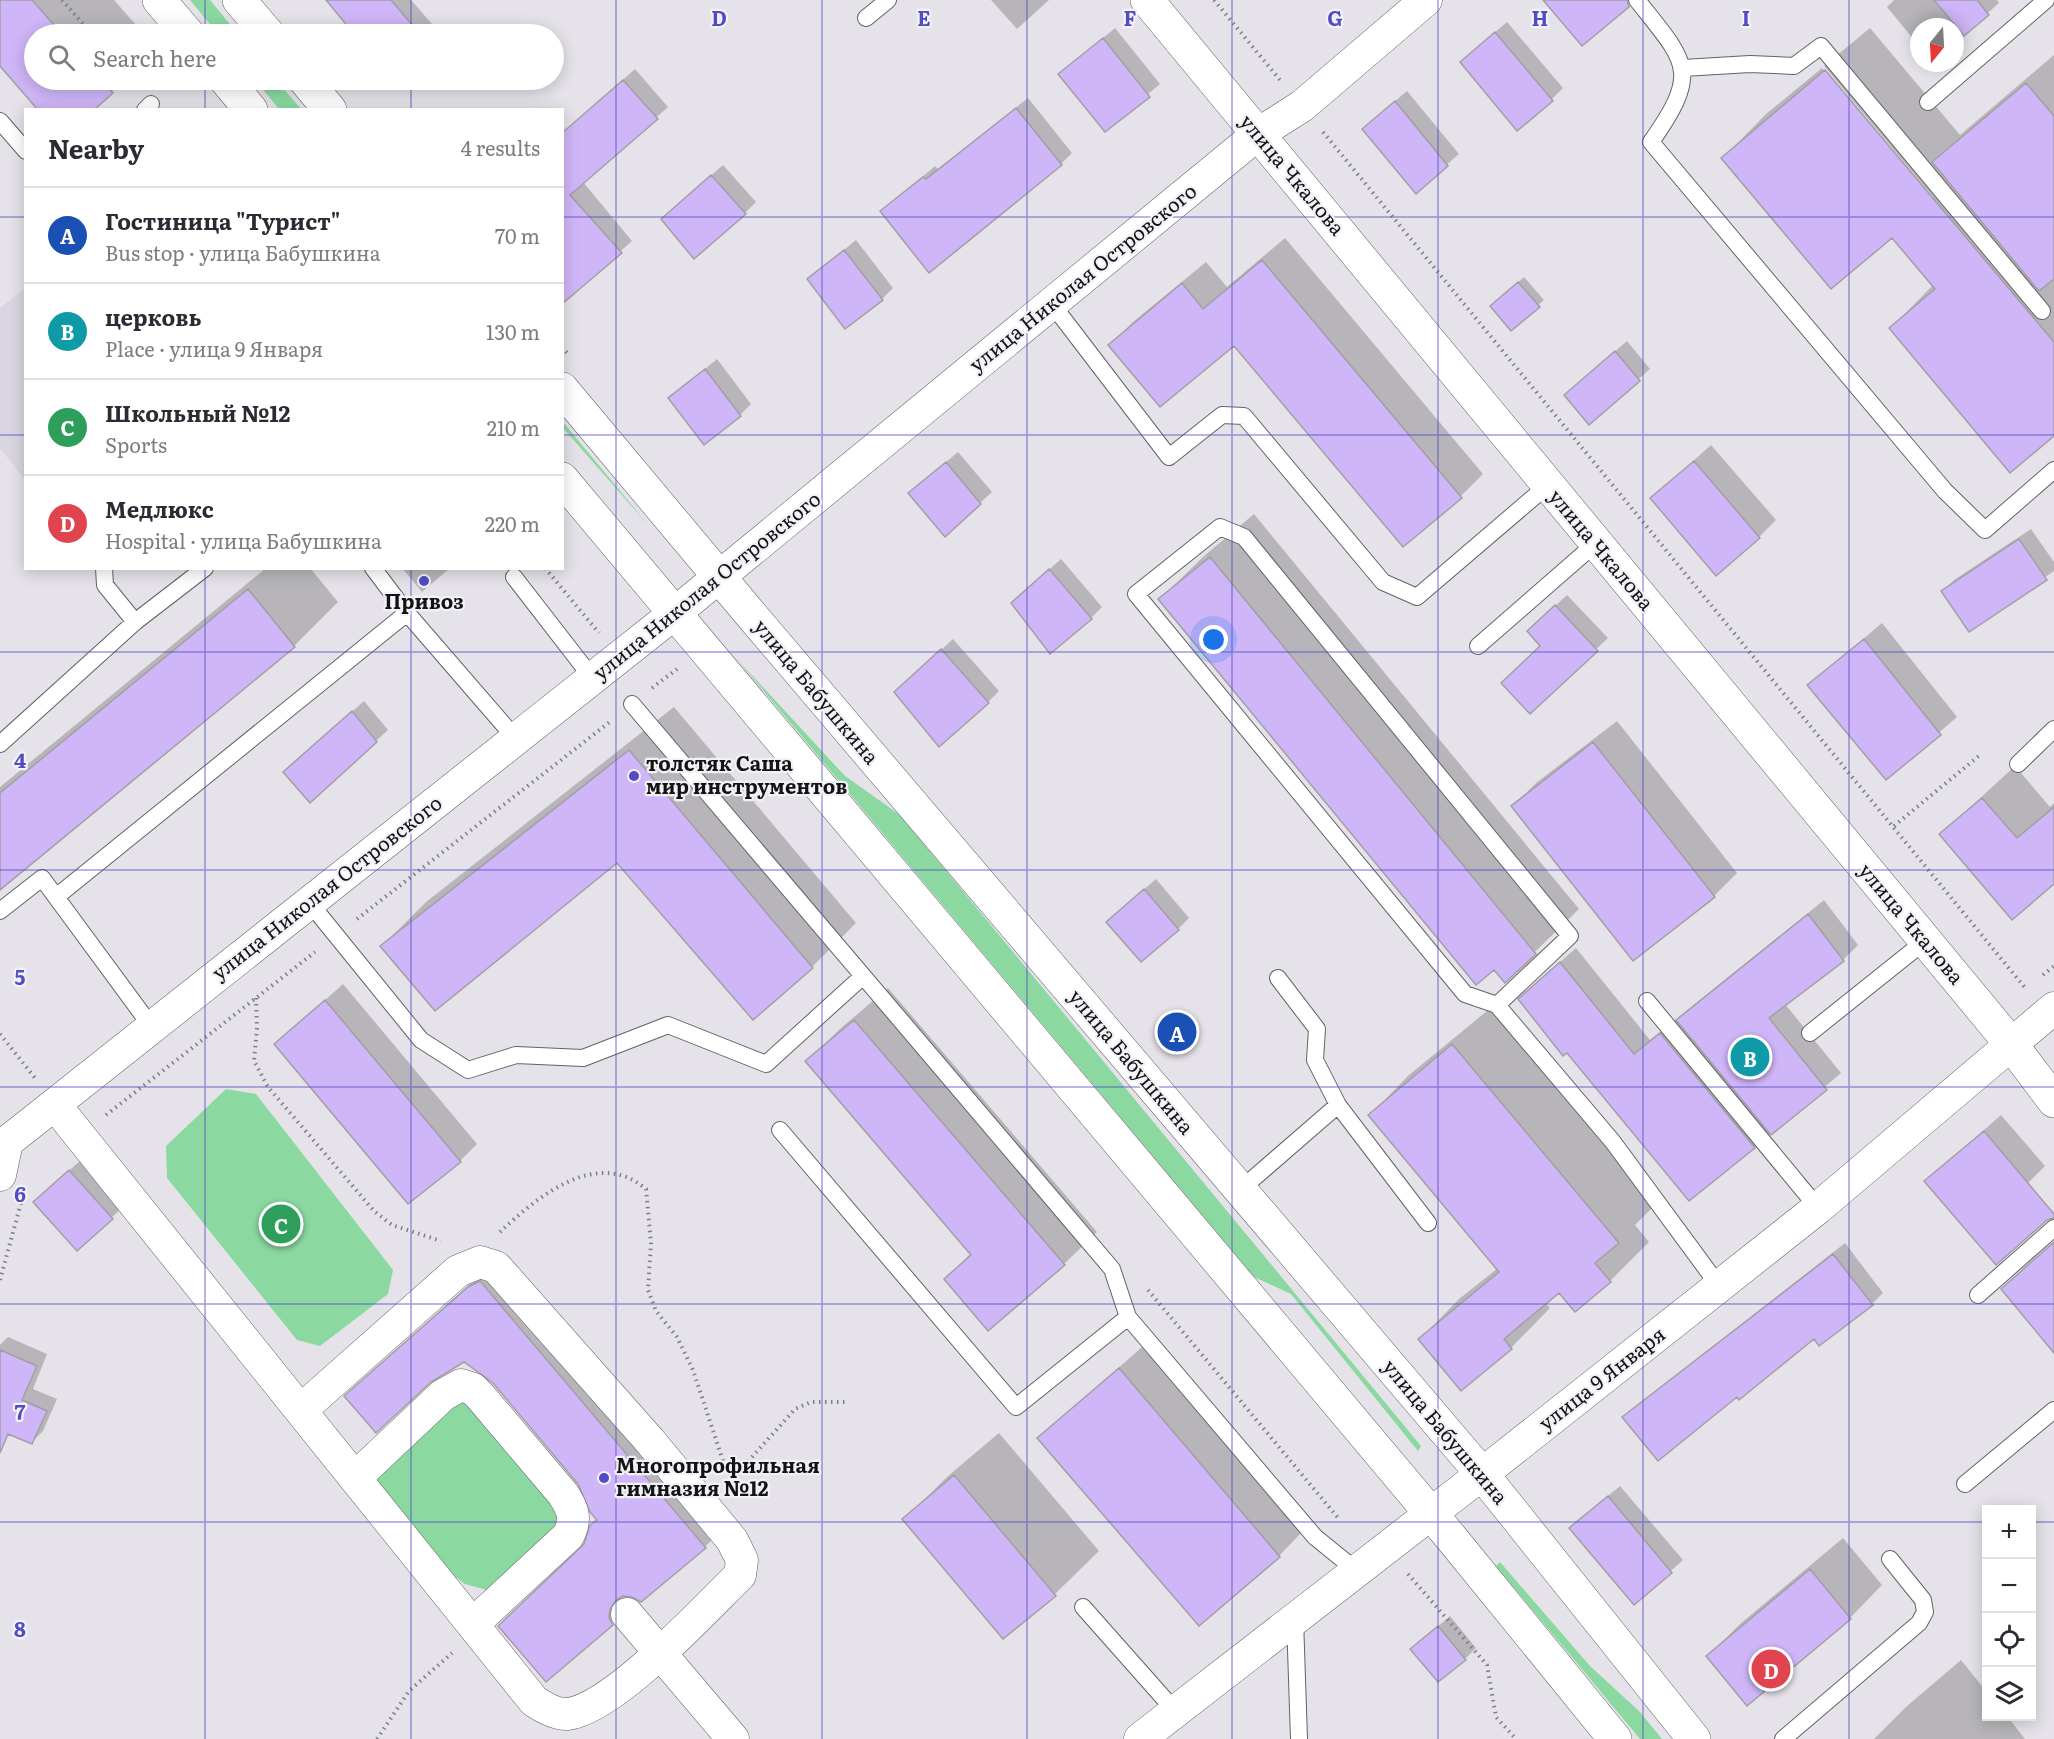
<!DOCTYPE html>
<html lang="en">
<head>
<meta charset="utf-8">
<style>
	:root { --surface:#fff; --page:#f2f2f3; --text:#2b2b33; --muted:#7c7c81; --line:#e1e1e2; --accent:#7c3aed }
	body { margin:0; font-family:Literata,serif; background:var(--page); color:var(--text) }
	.controls { position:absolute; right:18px; bottom:18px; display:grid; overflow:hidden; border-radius:0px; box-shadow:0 3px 15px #0003 }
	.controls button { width:54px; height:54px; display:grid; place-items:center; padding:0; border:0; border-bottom:2px solid var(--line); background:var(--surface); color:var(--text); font:30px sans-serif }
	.compass { position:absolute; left:1910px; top:18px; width:54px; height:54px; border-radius:50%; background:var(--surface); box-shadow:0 3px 15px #0003; rotate:198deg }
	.you { position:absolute; left:1214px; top:640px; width:21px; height:21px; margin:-15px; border:4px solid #fff; border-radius:50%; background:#1a73e8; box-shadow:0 0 0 9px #1a73e833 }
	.badge { display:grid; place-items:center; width:39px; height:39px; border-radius:50%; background:var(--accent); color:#fff; font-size:20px; font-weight:700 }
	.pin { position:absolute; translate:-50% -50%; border:3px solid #fff; box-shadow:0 2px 6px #0006 }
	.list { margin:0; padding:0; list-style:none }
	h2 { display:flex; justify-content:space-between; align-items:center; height:78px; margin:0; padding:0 24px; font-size:26px }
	h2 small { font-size:20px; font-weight:400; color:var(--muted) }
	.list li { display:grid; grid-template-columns:39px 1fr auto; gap:18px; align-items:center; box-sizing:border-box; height:96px; padding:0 24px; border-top:2px solid var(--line) }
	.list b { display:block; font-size:22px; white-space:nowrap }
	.list p { margin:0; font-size:20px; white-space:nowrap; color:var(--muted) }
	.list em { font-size:20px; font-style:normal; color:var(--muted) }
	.icon { flex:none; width:33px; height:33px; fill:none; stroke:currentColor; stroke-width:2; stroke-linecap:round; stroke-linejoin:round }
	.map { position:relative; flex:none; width:2054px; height:1739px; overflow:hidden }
	.search { position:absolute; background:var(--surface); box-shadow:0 3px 15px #0003; left:24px; top:24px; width:540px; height:66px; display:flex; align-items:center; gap:15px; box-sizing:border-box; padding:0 21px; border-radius:33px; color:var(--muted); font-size:22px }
	.panel { position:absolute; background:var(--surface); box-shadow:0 3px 15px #0003; left:24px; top:108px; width:540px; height:462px; border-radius:0px }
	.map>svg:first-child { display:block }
	.built { fill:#d9d6e2 }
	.green { fill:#8bd9a1 }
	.shadow { fill:#0003 }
	.building { fill:#cfb6f8; stroke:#a19fa4; stroke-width:1.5 }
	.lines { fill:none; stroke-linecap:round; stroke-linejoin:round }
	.lane-casing { stroke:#636267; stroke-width:18 }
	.street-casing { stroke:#636267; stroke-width:33 }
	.secondary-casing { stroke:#636267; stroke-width:34 }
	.primary-casing { stroke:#636267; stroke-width:34 }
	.path { stroke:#7f7e82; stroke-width:4; stroke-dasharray:1.5 4.5; stroke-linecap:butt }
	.lane { stroke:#fff; stroke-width:16 }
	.street { stroke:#fff; stroke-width:32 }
	.secondary { stroke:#fff; stroke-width:33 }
	.primary { stroke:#fff; stroke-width:33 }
	.grid { fill:none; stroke:#524bc2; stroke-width:1.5; stroke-opacity:0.55 }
	.poi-dot { fill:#524bc2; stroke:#f2f1f6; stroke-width:2 }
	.labels { text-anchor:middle; stroke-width:4.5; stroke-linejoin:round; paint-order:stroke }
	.street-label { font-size:20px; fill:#131315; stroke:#f2f1f6 }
	.poi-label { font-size:20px; font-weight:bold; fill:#131315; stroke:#f2f1f6; text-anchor:start }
	.grid-label { font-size:20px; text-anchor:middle; font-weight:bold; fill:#524bc2; stroke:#f2f1f6; stroke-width:4.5; stroke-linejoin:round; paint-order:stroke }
</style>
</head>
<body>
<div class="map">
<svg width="2054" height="1739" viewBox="0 0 2054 1739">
	<rect width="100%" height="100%" fill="#e5e3e9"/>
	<path class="built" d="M 25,288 L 25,480 L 0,448 L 0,308 Z"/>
	<path class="green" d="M 190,0 L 210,0 L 238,34 L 218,34 Z
		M 255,80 L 276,80 L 301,109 L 279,109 Z
		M 562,422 L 563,422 L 650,527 L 563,428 Z
		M 737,659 L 845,776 L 900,815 L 1421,1446 L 1418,1451 L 1291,1294 L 1254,1277 Z
		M 226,1089 L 256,1094 L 393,1270 L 388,1294 L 320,1346 L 297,1340 L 167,1178 L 166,1146 Z
		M 462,1396 L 560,1506 L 562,1528 L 501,1582 L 487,1590 L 465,1584 L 445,1569 L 374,1482 L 376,1472 Z
		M 1500,1562 L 1590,1666 L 1640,1712 L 1662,1739 L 1640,1739 L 1496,1566 Z"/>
	<path class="shadow" d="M 0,0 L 114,0 L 144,34 L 34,34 L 34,80 L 124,80 L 92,110 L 0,64 Z
		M 335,0 L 411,0 L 439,32 L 437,34 L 356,34 L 331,4 Z
		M 991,0 L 1049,0 L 1017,29 Z
		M 1894,0 L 1997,0 L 1999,3 L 1964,34 L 1952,20 L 1944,27 L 1919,27 L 1919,46 L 1887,7 Z
		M 1507,22 L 1563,88 L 1552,99 L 1473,51 Z
		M 1115,28 L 1160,84 L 1105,130 L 1060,74 Z
		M 1870,28 L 1960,135 L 2054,55 L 2054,434 L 1891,328 L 1933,285 L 1893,236 L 1723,158 L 1766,114 L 1822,68 L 1932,200 L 1934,198 L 1824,66 Z
		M 635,69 L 668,107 L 583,182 L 632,241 L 570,295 L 562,166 L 586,113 Z
		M 1407,91 L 1459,154 L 1416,191 L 1375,118 Z
		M 1028,98 L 1072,153 L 1061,164 L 882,211 L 935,166 L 938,169 Z
		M 723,165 L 756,202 L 745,213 L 674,208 Z
		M 1285,238 L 1483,474 L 1461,496 L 1234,344 L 1110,345 L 1133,322 L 1206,262 L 1227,287 Z
		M 856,240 L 893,288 L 882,299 L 809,279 Z
		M 1524,277 L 1544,300 L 1512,329 L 1497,301 Z
		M 1627,341 L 1650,369 L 1589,422 L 1577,384 Z
		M 717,359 L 751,404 L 740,415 L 670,398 Z
		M 1711,445 L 1776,520 L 1759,537 L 1652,498 Z
		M 958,452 L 992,492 L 980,503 L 910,493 Z
		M 1254,514 L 1579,909 L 1505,981 L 1160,599 L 1204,556 Z
		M 2031,529 L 2054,562 L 2054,571 L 1969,630 L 1943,591 L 1954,580 Z
		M 1061,559 L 1102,607 L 1091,618 L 1024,592 Z
		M 266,568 L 310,568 L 338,602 L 294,646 L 0,888 L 0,787 Z
		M 402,568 L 450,568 L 422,592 Z
		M 1567,595 L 1608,638 L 1530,712 L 1542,645 L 1540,620 Z
		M 1882,623 L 1957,717 L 1886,778 L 1809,685 Z
		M 953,639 L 999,691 L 988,702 L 907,681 Z
		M 364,701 L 388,730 L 310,801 L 297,761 Z
		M 674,707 L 856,923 L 812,967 L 753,1018 L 617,861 L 382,946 L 426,902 Z
		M 1617,721 L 1737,873 L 1714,896 L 1634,959 L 1513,806 L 1536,783 Z
		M 2015,766 L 2050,807 L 2054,803 L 2054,882 L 1941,834 Z
		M 1156,879 L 1189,918 L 1178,929 L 1119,911 Z
		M 1824,900 L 1858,945 L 1843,960 L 1785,1004 L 1841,1073 L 1754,1147 L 1535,984 L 1576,948 L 1650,1040 L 1676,1019 L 1678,1021 L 1694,1005 Z
		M 343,984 L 477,1144 L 460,1161 L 276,1044 Z
		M 888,988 L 1097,1232 L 1064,1264 L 946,1279 L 971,1253 L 807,1061 L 840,1029 Z
		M 1493,1006 L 1657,1203 L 1635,1225 L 1649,1242 L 1610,1281 L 1559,1291 L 1545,1303 L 1550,1308 L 1511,1348 L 1420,1339 L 1459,1299 L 1498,1268 L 1370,1115 L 1409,1075 Z
		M 2001,1115 L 2045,1166 L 2028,1183 L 1926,1181 Z
		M 81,1160 L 123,1207 L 77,1249 L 46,1191 Z
		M 1845,1243 L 1883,1293 L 1872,1304 L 1814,1337 L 1737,1395 L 1624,1417 Z
		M 492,1264 L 727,1524 L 705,1547 L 631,1594 L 635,1602 L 612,1624 L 546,1680 L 583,1547 L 599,1519 L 578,1482 L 494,1382 L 464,1360 L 346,1396 Z
		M 8,1337 L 47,1354 L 33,1389 L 57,1399 L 43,1431 L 32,1442 L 0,1429 L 0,1345 Z
		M 1142,1347 L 1301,1533 L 1279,1556 L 1039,1438 Z
		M 999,1433 L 1099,1551 L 1055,1594 L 1004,1637 L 904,1520 L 948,1476 Z
		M 1620,1486 L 1683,1560 L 1635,1603 L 1582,1517 Z
		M 1843,1538 L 1882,1585 L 1850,1618 L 1747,1703 L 1708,1656 L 1740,1624 Z
		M 1450,1616 L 1476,1648 L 1465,1659 L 1412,1649 Z
		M 1961,1660 L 1986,1691 L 1986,1716 L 2007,1716 L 2025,1739 L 1874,1739 L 1907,1706 Z"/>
	<path class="building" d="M 0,0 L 32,0 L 62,34 L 34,34 L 34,80 L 101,80 L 113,93 L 94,110 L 38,110 L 0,66 Z
		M 326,0 L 391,0 L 420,34 L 354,34 Z
		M 1543,0 L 1627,0 L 1629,7 L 1582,46 Z
		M 1934,0 L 1977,0 L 1989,15 L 1964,36 Z
		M 1495,32 L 1553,101 L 1517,131 L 1460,62 Z
		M 1103,38 L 1150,97 L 1105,132 L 1058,74 Z
		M 1825,70 L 2054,342 L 2054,436 L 2010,473 L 1889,328 L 1935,289 L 1892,238 L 1831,289 L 1721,158 Z
		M 623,80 L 658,119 L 570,195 L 622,253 L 562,304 L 562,133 Z
		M 2026,83 L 2054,116 L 2054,279 L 2039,291 L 1932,162 Z
		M 1395,101 L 1448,166 L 1416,194 L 1362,129 Z
		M 1016,108 L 1062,165 L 929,273 L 880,211 L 923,177 L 926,179 Z
		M 711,175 L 746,214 L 694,259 L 661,219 Z
		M 844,250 L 883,300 L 845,329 L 807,279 Z
		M 1262,260 L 1462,498 L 1403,547 L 1234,346 L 1160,407 L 1108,345 L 1182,283 L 1203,309 Z
		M 1518,282 L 1540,307 L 1511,331 L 1490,306 Z
		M 1615,351 L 1640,381 L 1589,425 L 1564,395 Z
		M 705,369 L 741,416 L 704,445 L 668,398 Z
		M 1694,461 L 1760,538 L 1716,576 L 1650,498 Z
		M 946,462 L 981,504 L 945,537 L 908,493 Z
		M 2019,539 L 2047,580 L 1969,632 L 1941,591 Z
		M 1210,557 L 1536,954 L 1505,983 L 1494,970 L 1476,985 L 1158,599 Z
		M 1049,569 L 1092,619 L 1050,654 L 1011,603 Z
		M 248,589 L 295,647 L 0,890 L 0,793 Z
		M 1555,605 L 1598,651 L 1530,714 L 1501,683 L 1540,646 L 1527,631 Z
		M 1864,639 L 1941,735 L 1886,780 L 1807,685 Z
		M 941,649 L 989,703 L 939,747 L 894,692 Z
		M 352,711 L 377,742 L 310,803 L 283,772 Z
		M 1593,742 L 1715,897 L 1633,961 L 1511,806 Z
		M 629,750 L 813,968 L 753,1020 L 617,863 L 435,1011 L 380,946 Z
		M 1982,798 L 2017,838 L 2054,807 L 2054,884 L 2012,920 L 1939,834 Z
		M 1144,889 L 1179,930 L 1141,962 L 1106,922 Z
		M 1808,914 L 1844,961 L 1769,1018 L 1827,1090 L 1771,1135 L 1676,1020 Z
		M 1560,962 L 1634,1054 L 1660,1033 L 1755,1148 L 1689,1201 L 1567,1053 L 1563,1056 L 1518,999 Z
		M 325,1000 L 461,1162 L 408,1204 L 274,1044 Z
		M 854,1020 L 1065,1265 L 988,1331 L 944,1279 L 971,1255 L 805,1061 Z
		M 1452,1044 L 1619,1243 L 1595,1263 L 1611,1282 L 1575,1312 L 1559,1293 L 1504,1339 L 1512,1349 L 1461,1391 L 1418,1339 L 1499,1272 L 1368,1115 Z
		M 1984,1131 L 2054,1214 L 2054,1218 L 2047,1220 L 1996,1265 L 1924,1181 Z
		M 69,1170 L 113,1219 L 77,1251 L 33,1202 Z
		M 2054,1242 L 2054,1353 L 2001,1289 Z
		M 1833,1254 L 1873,1305 L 1819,1346 L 1814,1339 L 1739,1400 L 1737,1397 L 1658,1461 L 1622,1417 Z
		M 480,1281 L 706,1548 L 641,1602 L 632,1597 L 623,1596 L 616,1600 L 610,1609 L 609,1618 L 613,1625 L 546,1682 L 498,1626 L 584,1544 L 590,1525 L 597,1520 L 590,1512 L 578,1484 L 493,1383 L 464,1362 L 431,1382 L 376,1433 L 344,1396 L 468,1287 Z
		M 0,1350 L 37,1366 L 22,1400 L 47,1411 L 32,1444 L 8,1434 L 0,1453 Z
		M 1119,1368 L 1280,1557 L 1199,1626 L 1037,1438 Z
		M 954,1475 L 1056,1596 L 1003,1639 L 902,1519 Z
		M 1608,1496 L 1672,1573 L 1634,1605 L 1569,1528 Z
		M 1810,1569 L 1851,1619 L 1747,1706 L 1706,1656 Z
		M 1438,1626 L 1466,1660 L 1438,1682 L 1410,1649 Z"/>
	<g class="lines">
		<defs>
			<path id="lane" d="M 1637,0 C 1687,63 1701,71 1651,142 L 1945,491 L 1985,530 L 2054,470
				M 866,18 L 888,0
				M 1683,68 L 1750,64 L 1794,66 L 1821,46 L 2042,311
				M 1928,102 L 2046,0
				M 145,110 L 151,104
				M 0,121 L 26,151
				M 1052,304 L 1169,457 L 1222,415 L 1244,416 L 1383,582 L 1417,597 L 1548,485
				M 104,568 L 105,585 L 135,622
				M 373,568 L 407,613 L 516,739
				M 514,577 L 593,679
				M 1478,646 L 1596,543
				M 632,704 L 1112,1269 L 1128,1317
				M 0,744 L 135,622 L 205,568
				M 2018,764 L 2054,729
				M 56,897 L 407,613
				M 309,902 L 421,1040 L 468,1070 L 516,1055 L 583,1058 L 668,1025 L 766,1064 L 863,976
				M 0,911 L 42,878 L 151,1026
				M 1278,978 L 1317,1029 L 1315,1060 L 1338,1105 L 1428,1223
				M 1647,1001 L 1818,1208
				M 1497,1005 L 1570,936 L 1244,537 L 1220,527 L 1136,594 L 1465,994 L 1497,1005 L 1613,1142 L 1719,1286
				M 1810,1033 L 1925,941
				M 780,1130 L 1016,1407 L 1128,1317 L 1315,1537 L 1357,1571
				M 1240,1190 L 1338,1105
				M 1978,1295 L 2054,1228
				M 1965,1484 L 2054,1410
				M 1083,1607 L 1176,1712
				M 1295,1619 L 1299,1739
				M 1783,1739 L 1919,1623 L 1925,1612 L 1923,1600 L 1890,1559"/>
			<path id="street" d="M 55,1105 L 534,1701 C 543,1707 557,1715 568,1714 C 614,1708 704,1610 740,1575 L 742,1560 L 732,1540 L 650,1441 L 496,1267 L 480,1262 L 458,1271 L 301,1410
				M 0,1175 L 7,1142 L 675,613 L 1258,134 L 1302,106 L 1426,0
				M 356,1477 L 443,1395 L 461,1385 L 473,1389 L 480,1396 L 563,1494 C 573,1509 577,1519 568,1536 L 474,1623
				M 627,1614 L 733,1739
				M 1140,1739 L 1482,1474 L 1818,1208 L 2054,1008"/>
			<path id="secondary" d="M 1147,0 L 2011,1044 L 2054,1101"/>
			<path id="primary" d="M 159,0 L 188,34
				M 239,0 L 268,34
				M 226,80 L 251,110
				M 305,80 L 330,110
				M 562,389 L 747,610 L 1482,1474 L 1694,1739
				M 562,479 L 1453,1540 L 1615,1739"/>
		</defs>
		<use href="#lane" class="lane-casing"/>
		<use href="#street" class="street-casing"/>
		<use href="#secondary" class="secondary-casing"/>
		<use href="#primary" class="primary-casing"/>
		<path class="path" d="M 62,0 L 92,34
			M 1214,0 L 1280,80
			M 1323,132 L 2026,989
			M 562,347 L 569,355
			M 545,568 L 599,633
			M 652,688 L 677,669
			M 1894,826 L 1980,755
			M 357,919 L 611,721
			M 2043,975 L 2054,966
			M 256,998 L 257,1028 L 254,1061 L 268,1087 L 374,1211 L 392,1225 L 441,1241
			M 0,1034 L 35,1078
			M 106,1115 L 315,952
			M 500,1232 C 537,1197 597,1147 646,1189 L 651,1243 L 648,1290 L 656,1311 L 677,1337 L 693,1370 L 723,1461 L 721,1475
			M 0,1280 L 21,1203
			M 1148,1290 L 1339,1519
			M 728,1484 L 795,1409 L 811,1402 L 847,1402
			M 1408,1574 L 1487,1665 L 1496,1717 L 1516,1739
			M 377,1739 L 409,1691 L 452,1653"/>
		<use href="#lane" class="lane"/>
		<use href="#street" class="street"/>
		<use href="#secondary" class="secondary"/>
		<use href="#primary" class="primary"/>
	</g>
	<path class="grid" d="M 205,0 L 205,34M 411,0 L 411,34M 616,0 L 616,1739M 822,0 L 822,1739M 1027,0 L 1027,1739M 1232,0 L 1232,1739M 1438,0 L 1438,1739M 1643,0 L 1643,1739M 1849,0 L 1849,1739M 205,80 L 205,110M 411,80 L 411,110M 0,217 L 26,217M 562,217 L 2054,217M 0,435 L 26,435M 562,435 L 2054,435M 205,568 L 205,1739M 411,568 L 411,1739M 0,652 L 2054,652M 0,870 L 2054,870M 0,1087 L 2054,1087M 0,1304 L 2054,1304M 0,1522 L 1986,1522M 2032,1522 L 2054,1522"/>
	<g class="poi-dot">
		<circle cx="424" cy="581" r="6"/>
		<circle cx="634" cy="776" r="6"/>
		<circle cx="604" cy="1478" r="6"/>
	</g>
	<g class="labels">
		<g class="street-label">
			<text transform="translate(1292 175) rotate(50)" y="7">улица Чкалова</text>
			<text transform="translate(1083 278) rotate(-39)" y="7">улица Николая Островского</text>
			<text transform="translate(1601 550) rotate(50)" y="7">улица Чкалова</text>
			<text transform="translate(707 586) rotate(-39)" y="7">улица Николая Островского</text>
			<text transform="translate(816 692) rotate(50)" y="7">улица Бабушкина</text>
			<text transform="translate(327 888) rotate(-38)" y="7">улица Николая Островского</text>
			<text transform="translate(1911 924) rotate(50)" y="7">улица Чкалова</text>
			<text transform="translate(1131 1062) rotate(50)" y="7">улица Бабушкина</text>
			<text transform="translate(1602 1379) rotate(-38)" y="7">улица 9 Января</text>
			<text transform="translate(1445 1432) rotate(50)" y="7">улица Бабушкина</text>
		</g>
		<g class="poi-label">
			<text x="424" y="609" text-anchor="middle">Привоз</text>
			<text x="646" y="771">толстяк Саша<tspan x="646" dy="23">мир инструментов</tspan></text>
			<text x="616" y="1473">Многопрофильная<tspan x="616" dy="23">гимназия №12</tspan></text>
		</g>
	</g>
	<g class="grid-label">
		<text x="719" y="26">D</text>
		<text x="924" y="26">E</text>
		<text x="1130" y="26">F</text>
		<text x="1335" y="26">G</text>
		<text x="1540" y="26">H</text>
		<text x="1746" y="26">I</text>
		<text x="20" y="768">4</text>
		<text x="20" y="985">5</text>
		<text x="20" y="1202">6</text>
		<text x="20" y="1420">7</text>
		<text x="20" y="1637">8</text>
	</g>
</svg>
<div class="controls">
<button>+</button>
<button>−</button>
<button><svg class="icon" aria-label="locate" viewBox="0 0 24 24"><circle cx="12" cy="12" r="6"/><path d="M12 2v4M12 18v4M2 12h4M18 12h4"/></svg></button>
<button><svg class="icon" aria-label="layers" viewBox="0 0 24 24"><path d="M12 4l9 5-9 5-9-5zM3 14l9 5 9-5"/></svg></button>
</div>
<svg class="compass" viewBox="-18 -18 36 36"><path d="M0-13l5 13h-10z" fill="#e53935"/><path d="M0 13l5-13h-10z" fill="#7c7c81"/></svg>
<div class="you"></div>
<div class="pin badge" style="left:1177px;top:1032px;background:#1a4fb4">A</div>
<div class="pin badge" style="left:1750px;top:1057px;background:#0f9aa8">B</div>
<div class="pin badge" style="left:281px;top:1224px;background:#2e9e5b">C</div>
<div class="pin badge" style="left:1771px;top:1669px;background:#e0444e">D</div>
<div class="search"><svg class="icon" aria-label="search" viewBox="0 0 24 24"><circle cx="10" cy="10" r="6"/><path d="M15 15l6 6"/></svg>Search here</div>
<section class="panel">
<h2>Nearby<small>4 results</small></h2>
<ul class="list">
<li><span class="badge" style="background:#1a4fb4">A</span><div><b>Гостиница &quot;Турист&quot;</b><p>Bus stop · улица Бабушкина</p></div><em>70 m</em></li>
<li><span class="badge" style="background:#0f9aa8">B</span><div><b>церковь</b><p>Place · улица 9 Января</p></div><em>130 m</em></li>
<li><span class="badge" style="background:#2e9e5b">C</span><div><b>Школьный №12</b><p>Sports</p></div><em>210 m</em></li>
<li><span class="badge" style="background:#e0444e">D</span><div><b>Медлюкс</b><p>Hospital · улица Бабушкина</p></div><em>220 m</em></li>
</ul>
</section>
</div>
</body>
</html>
